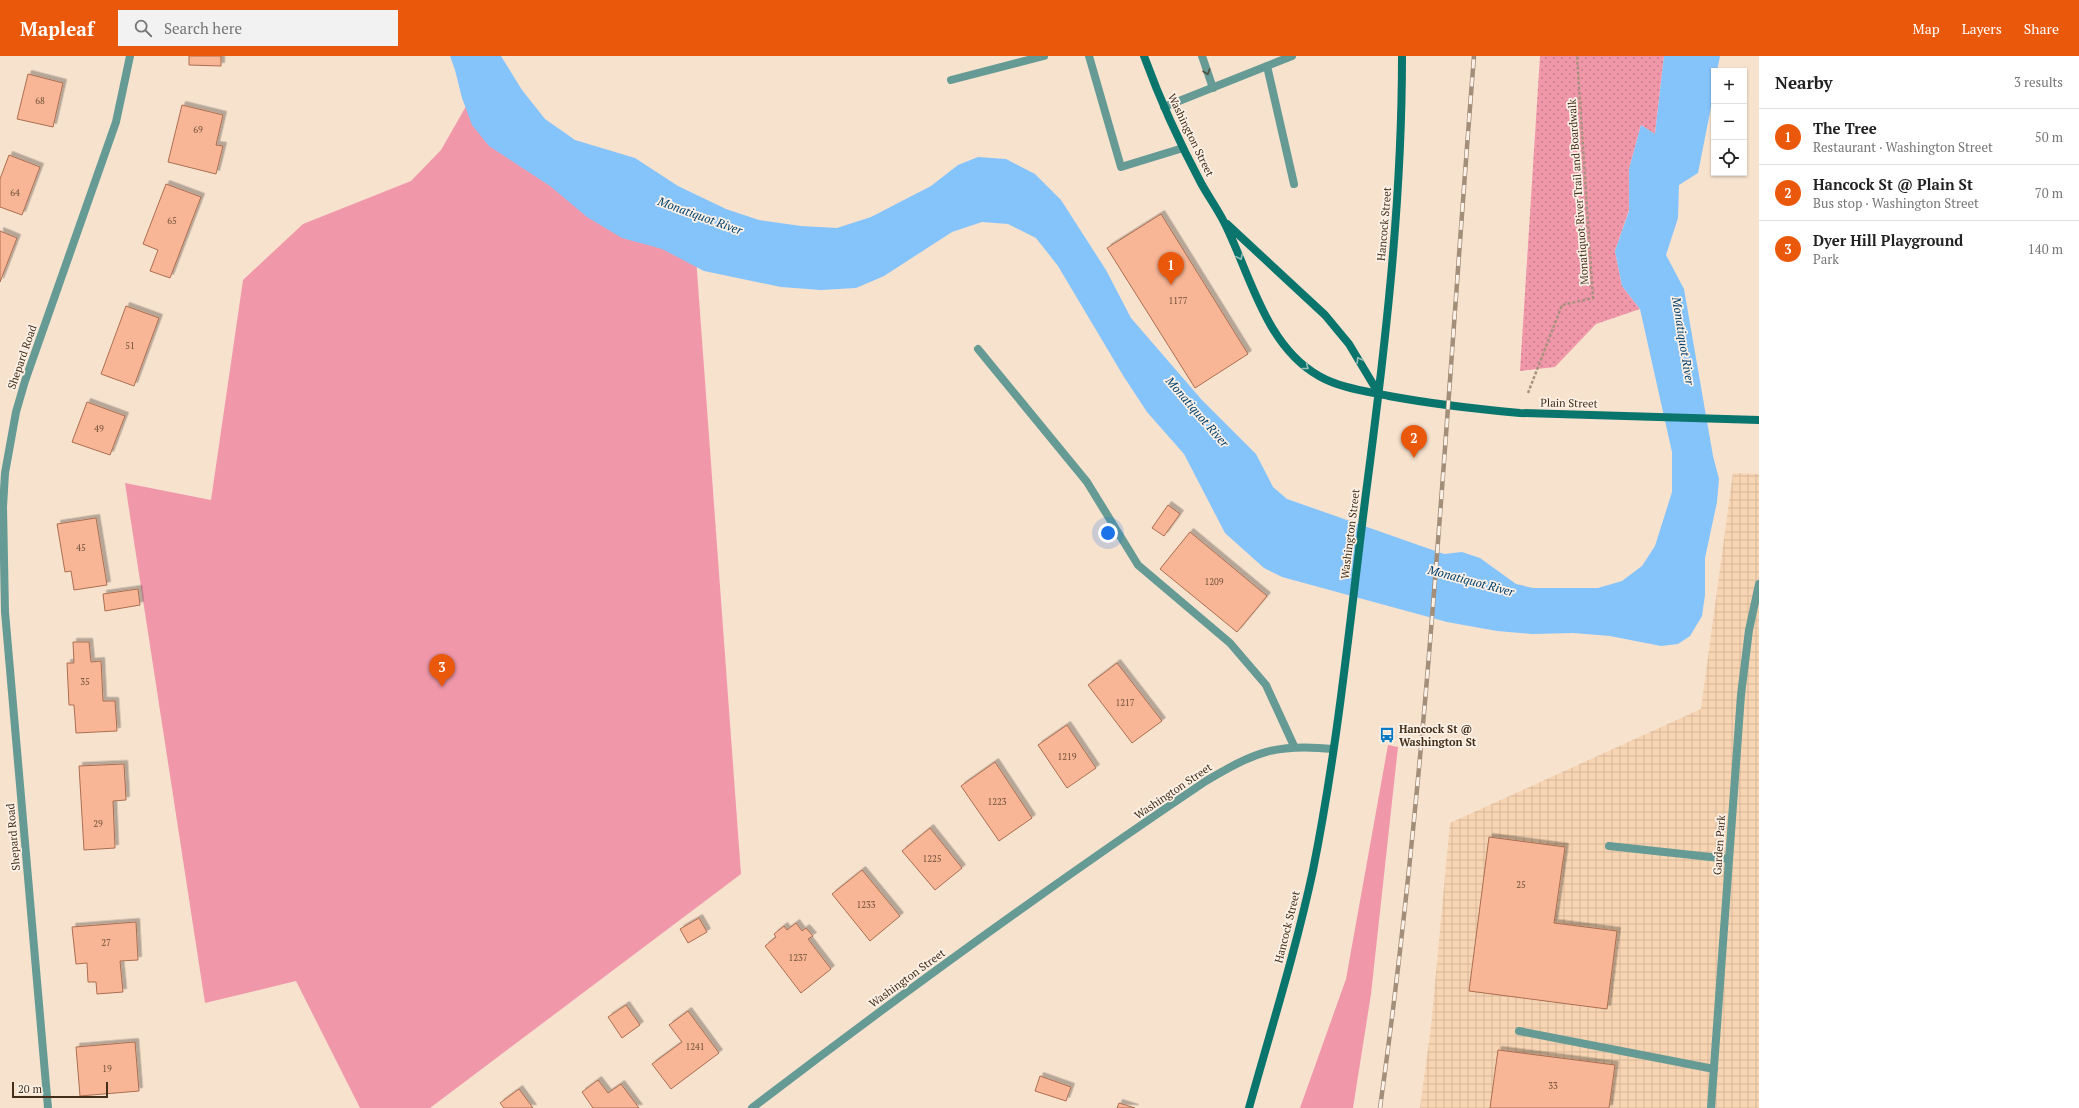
<!DOCTYPE html>
<html lang="en">
<head>
<meta charset="utf-8">
<style>
	:root { --surface:#fff; --page:#f2f2f2; --text:#222; --muted:#767676; --line:#e0e0e0; --accent:#ea580c }
	body { margin:0; font-family:"PT Serif",serif; background:var(--page); color:var(--text) }
	.controls { position:absolute; right:12px; top:12px; display:grid; overflow:hidden; border-radius:0px; box-shadow:0 1px 3px #0004 }
	.controls button { width:36px; height:36px; display:grid; place-items:center; padding:0; border:0; border-bottom:1px solid var(--line); background:var(--surface); color:var(--text); font:20px sans-serif }
	.scale { position:absolute; left:12px; bottom:10px; width:96px; box-sizing:border-box; padding-left:4px; border:2px solid #422e19; border-top:0; font-size:11px; line-height:14px; white-space:nowrap; color:#422e19; -webkit-text-stroke:3px #fcf1e7; paint-order:stroke }
	.you { position:absolute; left:1108px; top:477px; width:14px; height:14px; margin:-10px; border:3px solid #fff; border-radius:50%; background:#1a73e8; box-shadow:0 0 0 6px #1a73e833 }
	.badge { display:grid; place-items:center; width:26px; height:26px; border-radius:50%; background:var(--accent); color:#fff; font-size:13px; font-weight:700 }
	.pin { position:absolute; translate:-50% -33px; filter:drop-shadow(0 1px 2px #0008) }
	.pin::after { content:''; position:absolute; top:21px; width:14px; height:12px; background:inherit; clip-path:polygon(0 0,100% 0,50% 100%) }
	.list { margin:0; padding:0; list-style:none }
	h2 { display:flex; justify-content:space-between; align-items:center; height:52px; margin:0; padding:0 16px; font-size:17px }
	h2 small { font-size:13px; font-weight:400; color:var(--muted) }
	.list li { display:grid; grid-template-columns:26px 1fr auto; gap:12px; align-items:center; box-sizing:border-box; height:56px; padding:0 16px; border-top:1px solid var(--line) }
	.list b { display:block; font-size:15px; white-space:nowrap }
	.list p { margin:0; font-size:13px; white-space:nowrap; color:var(--muted) }
	.list em { font-size:13px; font-style:normal; color:var(--muted) }
	.icon { flex:none; width:22px; height:22px; fill:none; stroke:currentColor; stroke-width:2; stroke-linecap:round; stroke-linejoin:round }
	.map { position:relative; flex:none; width:1759px; height:1052px; overflow:hidden }
	header { display:flex; align-items:center; gap:24px; box-sizing:border-box; height:56px; padding:0 20px; background:var(--accent); color:#fff }
	header strong { font-size:19px }
	nav { display:flex; gap:22px; margin-inline-start:auto; font-size:14px }
	.search { width:280px; height:36px; background:var(--page); display:flex; align-items:center; gap:10px; box-sizing:border-box; padding:0 14px; border-radius:0px; color:var(--muted); font-size:15px }
	main { display:flex }
	aside { flex:1; background:var(--surface) }
	.map>svg:first-child { display:block }
	.industrial { fill:url(#industrial-grid) }
	.grass { fill:url(#grass-dots) }
	.park { fill:#f098aa }
	.water { fill:#85c3fb }
	.building { fill:#f8b696; stroke:#ab6e51; filter:url(#shadow) }
	.lines { fill:none; stroke-linecap:round; stroke-linejoin:round }
	.path { stroke:#a7927e; stroke-width:2.5; stroke-dasharray:3 2; stroke-linecap:butt }
	.service { stroke:#659b94; stroke-width:8 }
	.minor { stroke:#659b94; stroke-width:8 }
	.secondary { stroke:#09756d; stroke-width:8 }
	.rail-casing { stroke:#a28e79; stroke-width:4.5 }
	.rail { stroke:#fcf1e7; stroke-width:3; stroke-dasharray:9; stroke-linecap:butt }
	.oneway { stroke:#4c4f3e }
	.oneway2 { stroke:#9bbfb6 }
	.labels { text-anchor:middle; stroke-width:3.5; stroke-linejoin:round; paint-order:stroke }
	.number-label { font-size:9px; fill:#705038 }
	.street-label { font-size:11px; fill:#422e19; stroke:#fcf1e7 }
	.poi-label { font-size:11px; font-weight:bold; fill:#422e19; stroke:#fcf1e7; text-anchor:start }
	.water-label { font-size:12px; font-style:italic; fill:#003f6b; stroke:#fcf1e7 }
</style>
</head>
<body>
<header>
<strong>Mapleaf</strong>
<div class="search"><svg class="icon" aria-label="search" viewBox="0 0 24 24"><circle cx="10" cy="10" r="6"/><path d="M15 15l6 6"/></svg>Search here</div>
<nav><a>Map</a><a>Layers</a><a>Share</a></nav>
</header>
<main>
<div class="map">
<svg width="1759" height="1052" viewBox="0 0 1759 1052">
	<defs>
		<pattern id="industrial-grid" width="8" height="8" patternUnits="userSpaceOnUse"><rect width="8" height="8" fill="#f7d5b3"/><path d="M0 4h8M4 0v8" fill="none" stroke="#d5b799"/></pattern>
		<pattern id="grass-dots" width="8" height="8" patternUnits="userSpaceOnUse"><rect width="8" height="8" fill="#f098aa"/><path d="M2 2h.1M6 6h.1" fill="none" stroke="#c47c8a" stroke-width="1.8" stroke-linecap="round"/></pattern>
		<filter id="shadow"><feDropShadow dx="3.5" dy="-3.5" stdDeviation="0" flood-color="#0004"/></filter>
	</defs>
	<rect width="100%" height="100%" fill="#f7e2ce"/>
	<path class="industrial" d="M 1733,417 L 1759,418 L 1759,1052 L 1420,1052 L 1431,971 L 1450,767 L 1701,653 Z"/>
	<path class="grass" d="M 1540,0 L 1664,0 L 1655,78 L 1641,69 L 1629,113 L 1629,154 L 1615,195 L 1622,230 L 1640,253 L 1596,268 L 1555,311 L 1520,315 Z"/>
	<path class="park" d="M 477,31 L 695,188 L 741,818 L 430,1052 L 360,1052 L 296,925 L 205,947 L 125,427 L 211,444 L 243,224 L 303,168 L 411,125 L 441,94 Z
		M 1388,689 L 1398,691 L 1371,938 L 1353,1052 L 1300,1052 L 1346,923 Z"/>
	<path class="water" d="M 450,0 L 501,0 L 522,34 L 545,63 L 575,84 L 635,102 L 678,130 L 726,153 L 759,164 L 801,170 L 837,172 L 871,161 L 931,130 L 958,109 L 978,101 L 1006,103 L 1035,118 L 1061,144 L 1106,214 L 1131,262 L 1201,343 L 1256,398 L 1273,431 L 1287,443 L 1444,498 L 1462,496 L 1480,502 L 1516,528 L 1533,532 L 1598,532 L 1622,525 L 1642,510 L 1655,490 L 1672,436 L 1672,396 L 1640,253 L 1622,230 L 1615,195 L 1629,155 L 1629,113 L 1641,69 L 1655,78 L 1664,0 L 1720,0 L 1717,15 L 1714,15 L 1714,36 L 1698,117 L 1679,129 L 1678,162 L 1666,199 L 1684,233 L 1713,400 L 1719,423 L 1717,446 L 1705,502 L 1705,539 L 1702,560 L 1690,580 L 1678,588 L 1661,590 L 1610,580 L 1573,577 L 1532,578 L 1497,575 L 1447,566 L 1282,521 L 1264,512 L 1225,477 L 1184,398 L 1147,356 L 1124,321 L 1058,210 L 1036,182 L 1008,168 L 982,166 L 952,176 L 884,220 L 856,232 L 821,234 L 781,231 L 704,215 L 662,193 L 622,182 L 587,161 L 550,130 L 489,90 L 472,69 L 462,42 L 455,14 Z"/>
	<path class="building" d="M 189,0 L 221,0 L 221,10 L 189,9 Z
		M 28,18 L 63,27 L 53,71 L 17,63 Z
		M 182,49 L 223,59 L 216,89 L 223,90 L 216,118 L 168,106 Z
		M 9,99 L 40,111 L 22,159 L 0,151 L 0,123 Z
		M 166,128 L 201,141 L 170,222 L 150,215 L 158,194 L 143,188 Z
		M 1161,158 L 1248,298 L 1195,332 L 1107,192 Z
		M 0,175 L 17,182 L 0,226 Z
		M 126,250 L 159,262 L 134,330 L 101,318 Z
		M 87,346 L 125,360 L 110,399 L 72,386 Z
		M 1168,449 L 1180,458 L 1164,480 L 1152,472 Z
		M 96,462 L 107,529 L 74,534 L 71,515 L 65,516 L 57,468 Z
		M 1190,476 L 1267,540 L 1237,576 L 1160,513 Z
		M 138,533 L 140,549 L 105,555 L 103,538 Z
		M 73,586 L 89,586 L 91,606 L 101,605 L 103,645 L 115,645 L 117,675 L 76,677 L 74,649 L 69,649 L 67,607 L 74,607 Z
		M 1117,607 L 1162,665 L 1132,687 L 1088,629 Z
		M 1067,669 L 1096,712 L 1067,732 L 1038,689 Z
		M 995,706 L 1032,762 L 999,785 L 961,730 Z
		M 124,708 L 126,744 L 113,745 L 115,792 L 84,794 L 79,710 Z
		M 930,772 L 962,812 L 935,834 L 902,795 Z
		M 1489,781 L 1565,791 L 1554,867 L 1617,875 L 1607,953 L 1469,935 Z
		M 862,814 L 900,860 L 870,885 L 832,838 Z
		M 699,862 L 707,876 L 688,887 L 680,873 Z
		M 136,866 L 138,904 L 120,905 L 123,936 L 97,938 L 96,926 L 88,926 L 87,907 L 76,908 L 72,871 Z
		M 796,867 L 802,875 L 806,872 L 813,880 L 808,883 L 831,913 L 801,937 L 765,890 L 776,881 L 774,878 L 784,870 L 787,874 Z
		M 626,949 L 640,969 L 622,982 L 608,961 Z
		M 688,955 L 719,997 L 671,1033 L 652,1008 L 682,986 L 669,969 Z
		M 135,986 L 139,1035 L 80,1040 L 76,991 Z
		M 1498,994 L 1615,1009 L 1609,1052 L 1490,1052 Z
		M 1040,1020 L 1071,1031 L 1066,1045 L 1035,1035 Z
		M 598,1024 L 608,1037 L 621,1028 L 639,1052 L 593,1052 L 582,1036 Z
		M 519,1033 L 533,1052 L 504,1052 L 500,1047 Z
		M 1119,1047 L 1135,1052 L 1117,1052 Z"/>
	<g class="lines">
		<path class="path" d="M 1528,337 L 1562,249 L 1593,242 L 1577,0"/>
		<path class="service" d="M 1089,0 L 1121,111 L 1183,92
			M 1202,0 L 1213,32
			M 1267,10 L 1294,128
			M 951,24 L 1044,0
			M 1164,51 L 1292,0
			M 978,293 L 1087,426 L 1138,509 L 1230,587 L 1266,629 L 1294,690
			M 1609,790 L 1729,803
			M 1519,975 L 1714,1013"/>
		<path class="minor" d="M 48,1052 L 5,556 L 3,451 L 5,417 L 16,356 L 25,325 L 116,66 L 130,0
			M 752,1052 C 900,939 1051,829 1206,725 C 1255,696 1276,687 1333,693
			M 1711,1052 L 1741,639 L 1749,574 L 1759,528"/>
		<path class="secondary" d="M 1144,0 C 1160,44 1179,86 1201,127 C 1208,140 1217,152 1224,166 C 1250,217 1265,290 1319,320 C 1340,332 1365,335 1389,340 C 1432,348 1476,353 1520,357 L 1759,364
			M 1227,168 L 1325,259 L 1349,288 L 1379,338
			M 1249,1052 C 1271,973 1296,894 1313,814 C 1338,690 1350,563 1366,437 C 1385,292 1402,147 1402,0"/>
		<defs>
			<path id="rail" d="M 1380,1052 C 1429,703 1446,351 1474,0"/>
		</defs>
		<use href="#rail" class="rail-casing"/>
		<use href="#rail" class="rail"/>
	</g>
	<defs><path id="oneway-chevron" d="M-2-3.5L2.5 0L-2 3.5" fill="none" stroke-width="1.6" stroke-linecap="round" stroke-linejoin="round"/></defs>
	<use class="oneway" href="#oneway-chevron" transform="translate(1207 16) rotate(71)"/>
	<g class="oneway2">
		<use href="#oneway-chevron" transform="translate(1240 201) rotate(66)"/>
		<use href="#oneway-chevron" transform="translate(1359 304) rotate(-121)"/>
		<use href="#oneway-chevron" transform="translate(1306 311) rotate(38)"/>
	</g>
	<defs>
		<symbol id="bus-bare" viewBox="-9 -9 18 18"><path d="M-5-6H5V4H4V6H2V4H-2V6H-4V4H-5ZM-3.5-4V0h7V-4ZM-3.5 1.2v1.5H-2V1.2ZM2 1.2v1.5H3.5V1.2Z" fill="#0579c3" stroke="#fcf1e7" stroke-width="2.5" paint-order="stroke"/></symbol>
	</defs>
	<g fill-rule="evenodd">
		<use href="#bus-bare" x="1376" y="668" width="22" height="22"/>
	</g>
	<g class="labels">
		<g class="number-label">
			<text x="40" y="48">68</text>
			<text x="198" y="77">69</text>
			<text x="15" y="140">64</text>
			<text x="172" y="168">65</text>
			<text x="1178" y="248">1177</text>
			<text x="130" y="293">51</text>
			<text x="99" y="376">49</text>
			<text x="81" y="495">45</text>
			<text x="1214" y="529">1209</text>
			<text x="85" y="629">35</text>
			<text x="1125" y="650">1217</text>
			<text x="1067" y="704">1219</text>
			<text x="997" y="749">1223</text>
			<text x="98" y="771">29</text>
			<text x="932" y="806">1225</text>
			<text x="1521" y="832">25</text>
			<text x="866" y="852">1233</text>
			<text x="106" y="890">27</text>
			<text x="798" y="905">1237</text>
			<text x="695" y="994">1241</text>
			<text x="107" y="1016">19</text>
			<text x="1553" y="1033">33</text>
		</g>
		<g class="street-label">
			<text transform="translate(1191 79) rotate(64)" y="4">Washington Street</text>
			<text transform="translate(1578 136) rotate(-94)" y="4">Monatiquot River Trail and Boardwalk</text>
			<text transform="translate(1384 168) rotate(-85)" y="4">Hancock Street</text>
			<text transform="translate(22 301) rotate(-71)" y="4">Shepard Road</text>
			<text transform="translate(1569 347) rotate(1)" y="4">Plain Street</text>
			<text transform="translate(1350 478) rotate(-83)" y="4">Washington Street</text>
			<text transform="translate(1173 735) rotate(-34)" y="4">Washington Street</text>
			<text transform="translate(13 781) rotate(-95)" y="4">Shepard Road</text>
			<text transform="translate(1719 789) rotate(-86)" y="4">Garden Park</text>
			<text transform="translate(1287 871) rotate(-76)" y="4">Hancock Street</text>
			<text transform="translate(907 922) rotate(-36)" y="4">Washington Street</text>
		</g>
		<g class="poi-label">
			<text x="1399" y="677">Hancock St @<tspan x="1399" dy="13">Washington St</tspan></text>
		</g>
		<g class="water-label">
			<text transform="translate(700 160) rotate(20)" y="4">Monatiquot River</text>
			<text transform="translate(1683 285) rotate(81)" y="4">Monatiquot River</text>
			<text transform="translate(1197 356) rotate(49)" y="4">Monatiquot River</text>
			<text transform="translate(1471 525) rotate(15)" y="4">Monatiquot River</text>
		</g>
	</g>
</svg>
<div class="controls">
<button>+</button>
<button>−</button>
<button><svg class="icon" aria-label="locate" viewBox="0 0 24 24"><circle cx="12" cy="12" r="6"/><path d="M12 2v4M12 18v4M2 12h4M18 12h4"/></svg></button>
</div>
<div class="scale">20 m</div>
<div class="you"></div>
<div class="pin badge" style="left:1171px;top:229px">1</div>
<div class="pin badge" style="left:1414px;top:402px">2</div>
<div class="pin badge" style="left:442px;top:631px">3</div>
</div>
<aside>
<h2>Nearby<small>3 results</small></h2>
<ul class="list">
<li><span class="badge">1</span><div><b>The Tree</b><p>Restaurant · Washington Street</p></div><em>50 m</em></li>
<li><span class="badge">2</span><div><b>Hancock St @ Plain St</b><p>Bus stop · Washington Street</p></div><em>70 m</em></li>
<li><span class="badge">3</span><div><b>Dyer Hill Playground</b><p>Park</p></div><em>140 m</em></li>
</ul>
</aside>
</main>
</body>
</html>
